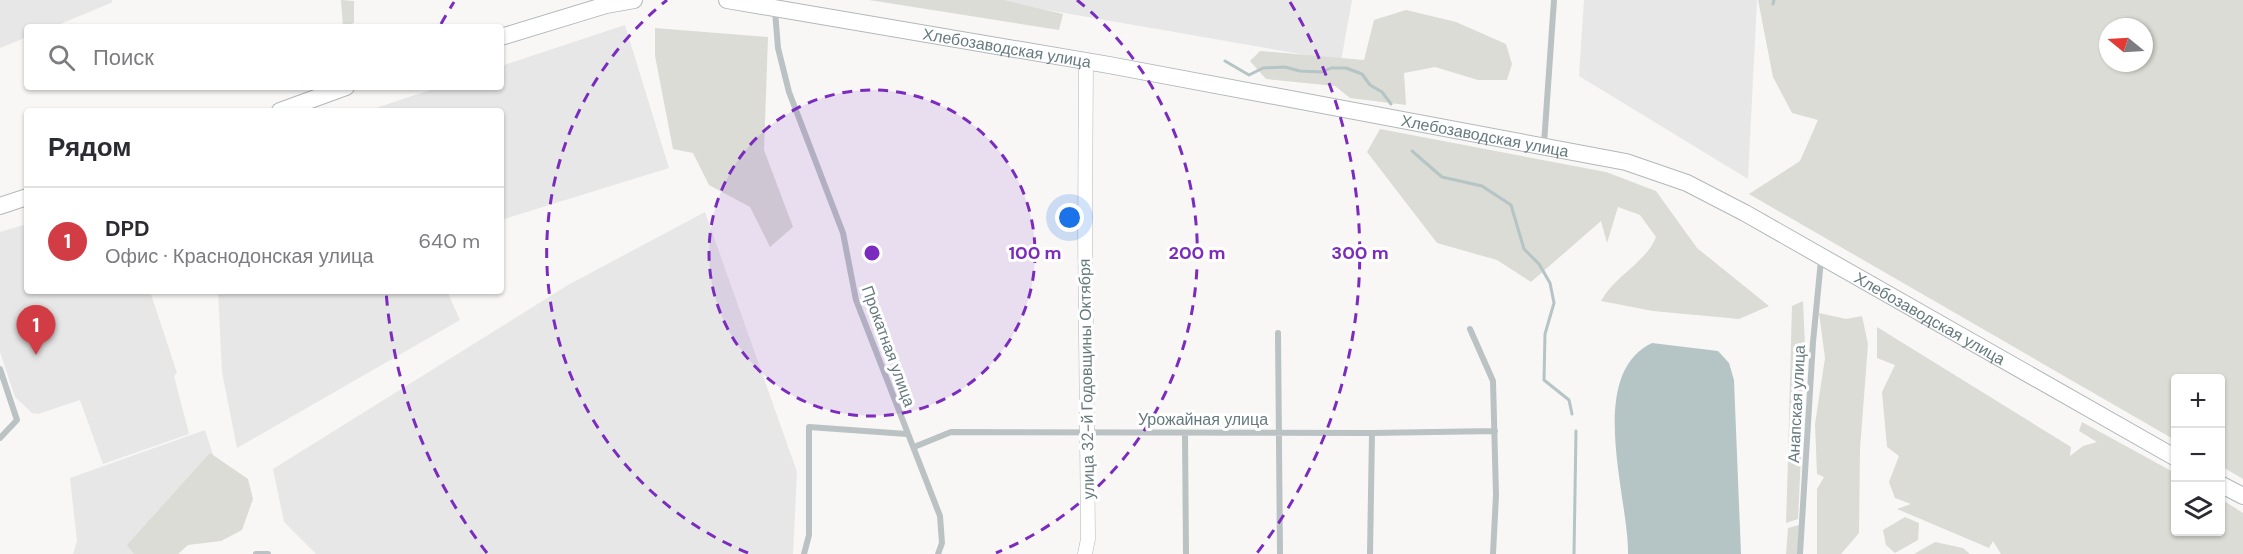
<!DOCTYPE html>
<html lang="ru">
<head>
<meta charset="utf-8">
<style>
	:root { --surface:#fff; --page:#f2f2f3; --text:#2b2b33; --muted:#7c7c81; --line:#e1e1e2; --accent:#d23c45 }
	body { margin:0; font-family:"DM Sans",sans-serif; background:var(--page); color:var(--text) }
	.controls { position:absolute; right:18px; bottom:18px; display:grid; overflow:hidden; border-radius:6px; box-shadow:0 2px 4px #0004 }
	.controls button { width:54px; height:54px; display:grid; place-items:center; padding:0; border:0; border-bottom:2px solid var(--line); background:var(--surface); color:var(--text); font:30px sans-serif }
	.compass { position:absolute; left:2099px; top:18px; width:54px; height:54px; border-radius:50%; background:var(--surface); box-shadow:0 2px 4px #0004; rotate:288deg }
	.you { position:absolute; left:1070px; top:218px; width:21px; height:21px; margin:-15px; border:4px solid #fff; border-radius:50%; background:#1a73e8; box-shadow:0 0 0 9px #1a73e833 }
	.badge { display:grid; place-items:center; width:39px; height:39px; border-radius:50%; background:var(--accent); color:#fff; font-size:20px; font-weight:700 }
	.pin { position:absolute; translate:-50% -50px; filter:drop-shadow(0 2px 3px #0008) }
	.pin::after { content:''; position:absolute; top:32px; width:21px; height:18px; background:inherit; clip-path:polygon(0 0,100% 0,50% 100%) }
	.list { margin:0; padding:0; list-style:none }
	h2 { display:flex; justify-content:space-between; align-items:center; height:78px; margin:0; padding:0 24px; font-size:26px }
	h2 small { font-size:20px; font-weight:400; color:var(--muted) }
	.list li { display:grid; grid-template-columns:39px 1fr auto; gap:18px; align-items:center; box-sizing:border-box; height:108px; padding:0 24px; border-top:2px solid var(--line) }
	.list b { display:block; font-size:22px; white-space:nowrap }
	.list p { margin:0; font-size:20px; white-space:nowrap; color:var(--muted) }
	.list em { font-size:20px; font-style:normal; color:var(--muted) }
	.icon { flex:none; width:33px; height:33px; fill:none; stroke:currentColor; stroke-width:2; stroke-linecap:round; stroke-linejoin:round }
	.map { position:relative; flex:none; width:2243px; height:554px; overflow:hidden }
	.search { position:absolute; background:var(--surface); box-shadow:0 2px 4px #0004; left:24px; top:24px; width:480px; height:66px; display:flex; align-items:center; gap:15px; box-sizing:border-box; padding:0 21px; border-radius:6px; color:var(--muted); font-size:22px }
	.panel { position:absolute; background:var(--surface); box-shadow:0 2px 4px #0004; left:24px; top:108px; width:480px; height:186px; border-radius:6px }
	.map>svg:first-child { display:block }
	.built { fill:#e6e7e6 }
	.green { fill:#dadcd5; fill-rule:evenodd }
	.water { fill:#b5c4c4 }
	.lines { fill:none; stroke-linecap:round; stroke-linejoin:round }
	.stream { stroke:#b5c4c4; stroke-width:3 }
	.secondary-casing { stroke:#b0b8ba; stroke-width:15 }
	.primary-casing { stroke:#b1b8ba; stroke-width:18 }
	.minor { stroke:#bbc2c3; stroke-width:6 }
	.secondary { stroke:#fff; stroke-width:14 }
	.primary { stroke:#fff; stroke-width:16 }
	.ring { fill:none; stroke:#7b2cbf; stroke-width:3; stroke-dasharray:10 8 }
	.labels { text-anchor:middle; stroke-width:6; stroke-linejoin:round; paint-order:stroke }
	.street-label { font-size:16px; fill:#667a7e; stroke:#fff }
	.centre { fill:#7b2cbf; stroke:#fff; stroke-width:3 }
	.ring-label { font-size:18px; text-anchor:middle; font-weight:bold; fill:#7b2cbf; stroke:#fff; stroke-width:6; stroke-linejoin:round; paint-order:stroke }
</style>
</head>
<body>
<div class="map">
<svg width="2243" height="554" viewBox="0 0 2243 554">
	<rect width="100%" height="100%" fill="#f8f7f6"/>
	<path class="built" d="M 0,0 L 113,0 L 111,3 L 53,27 L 27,27 L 27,37 L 0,48 Z
		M 990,0 L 1352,0 L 1341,61 Z
		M 1584,0 L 1757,0 L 1748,179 L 1579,76 Z
		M 625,25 L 669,168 L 501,220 L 501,111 L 367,111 L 439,87 L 501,87 L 501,66 Z
		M 705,212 L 797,472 L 793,554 L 316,554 L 284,522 L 273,469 L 568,285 Z
		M 27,224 L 27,291 L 150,291 L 177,373 L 174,376 L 189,434 L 103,464 L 80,400 L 38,414 L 32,413 L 15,397 L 0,352 L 0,232 Z
		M 218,291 L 447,291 L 460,320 L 237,448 L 222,372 Z
		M 205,430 L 218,470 L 133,554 L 73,554 L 77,541 L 70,478 Z"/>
	<path class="green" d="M 341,0 L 354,1 L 354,23 L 343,27 Z
		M 869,0 L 1003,0 L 1063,14 L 1059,30 Z
		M 1758,0 L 2243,0 L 2243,479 L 2221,466 L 2220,378 L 2176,378 L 2175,440 L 1749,194 L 1800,161 L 1818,120 L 1792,113 L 1773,77 ZM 2108,27 L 2144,27 L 2144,63 L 2108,63 Z
		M 1406,10 L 1456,22 L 1506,44 L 1512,64 L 1507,80 L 1478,80 L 1435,67 L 1404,73 L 1406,105 L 1350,98 L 1335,86 L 1266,79 L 1250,61 L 1260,51 L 1364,60 L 1374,20 Z
		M 655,28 L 768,37 L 764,150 L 793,227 L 770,247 L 750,207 L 709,185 L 693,153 L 673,149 L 655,56 Z
		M 1380,129 L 1606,172 L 1656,191 L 1697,248 L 1769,306 L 1739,319 L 1653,311 L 1601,301 C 1615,275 1645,264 1656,237 L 1640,215 L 1618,207 L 1607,243 L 1601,221 L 1531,282 L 1497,260 L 1437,243 L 1367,152 Z
		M 1803,301 L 1806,369 L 1801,449 L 1788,455 L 1792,306 Z
		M 1819,313 L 1846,319 L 1862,316 L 1868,344 L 1860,449 L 1859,533 L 1841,554 L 1817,554 L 1817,489 L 1824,477 L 1817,474 L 1815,424 L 1825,358 Z
		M 1877,327 L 2071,447 L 2070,456 L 2083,446 L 2097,442 L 2079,431 L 2082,422 L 2175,473 L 2176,532 L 2220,532 L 2221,499 L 2243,513 L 2243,554 L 2001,554 L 1993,541 L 1989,548 L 1897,509 L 1911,504 L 1895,498 L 1889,482 L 1899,456 L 1887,447 L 1882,392 L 1895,365 L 1877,358 Z
		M 210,453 L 248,479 L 253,499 L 242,530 L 221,541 L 188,545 L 178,554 L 134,554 L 127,545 Z
		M 1801,456 L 1798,519 L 1786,523 L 1788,460 Z
		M 1905,517 L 1919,523 L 1918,540 L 1895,553 L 1886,545 L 1883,530 Z
		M 1799,525 L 1798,554 L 1786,554 L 1788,528 Z
		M 1935,542 L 1963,548 L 1970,554 L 1914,554 Z"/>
	<path class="water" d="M 1652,343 L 1718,351 L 1729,363 L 1734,380 L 1741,554 L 1628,554 C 1629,498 1585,375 1652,343 Z"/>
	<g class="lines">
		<path class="stream" d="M 1773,4 L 1774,0
			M 1225,61 L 1249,75 L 1263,68 L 1285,67 L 1300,71 L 1322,72 L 1331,68 L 1346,68 L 1362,74 L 1370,85 L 1382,92 L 1391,104
			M 1412,151 L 1442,177 L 1482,186 L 1511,205 L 1524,249 L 1539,264 L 1550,283 L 1554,303 L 1545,334 L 1544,380 L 1569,400 L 1572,414
			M 1574,554 L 1576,431"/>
		<defs>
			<path id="secondary" d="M 1085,554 L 1088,539 L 1085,230 L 1086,61"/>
			<g id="primary">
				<path id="s1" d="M 727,0 L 1109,65 L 1626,162 L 1687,183 L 1745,213 L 2176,458"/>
				<path d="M 501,37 L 606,5 L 634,0"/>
				<path d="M 280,111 L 346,87"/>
				<path d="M 0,206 L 27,197"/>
				<path d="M 2220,484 L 2243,496"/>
			</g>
		</defs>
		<use href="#secondary" class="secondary-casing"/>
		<use href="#primary" class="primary-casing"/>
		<path class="minor" d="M 775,11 L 778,48 L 789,92 L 843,233 L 856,300 L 940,516 L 942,543 L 938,554
			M 1544,144 L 1554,0
			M 1470,329 L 1493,381 L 1496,495 L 1493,554
			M 1278,333 L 1280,554
			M 0,369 L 17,420 L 0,438
			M 1185,434 L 1186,554
			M 914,447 L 951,432 L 1372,433 L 1495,431
			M 256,554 L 268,554
			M 804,554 L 809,535 L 809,427 L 907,434
			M 1370,554 L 1372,433
			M 1800,554 L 1813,342 L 1821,260"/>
		<use href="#secondary" class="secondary"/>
		<use href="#primary" class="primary"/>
	</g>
	<circle cx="872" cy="253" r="163" fill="#7b2cbf" fill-opacity=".12"/>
	<g class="ring">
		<circle cx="872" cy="253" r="163"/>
		<path d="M748 553A325 325 0 0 1 667 0M1077 0A325 325 0 0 1 996 553"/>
		<path d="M487 553A488 488 0 0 1 386 291M441 24A488 488 0 0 1 454 2M1290 2A488 488 0 0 1 1257 553"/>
	</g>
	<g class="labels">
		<g class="street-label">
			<text dy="6" stroke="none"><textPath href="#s1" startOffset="284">Хлебозаводская улица</textPath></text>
			<text dy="6" stroke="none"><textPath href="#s1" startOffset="770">Хлебозаводская улица</textPath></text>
			<text dy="6" stroke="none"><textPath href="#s1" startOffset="1256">Хлебозаводская улица</textPath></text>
			<text transform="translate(889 346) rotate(70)" y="6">Прокатная улица</text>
			<text transform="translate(1086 379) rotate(-91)" y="6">улица 32-й Годовщины Октября</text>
			<text transform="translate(1796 404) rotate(-87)" y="6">Анапская улица</text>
			<text x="1203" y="425">Урожайная улица</text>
		</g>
	</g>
	<circle cx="872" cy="253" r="9" class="centre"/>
	<g class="ring-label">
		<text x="1035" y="259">100 m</text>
		<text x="1197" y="259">200 m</text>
		<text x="1360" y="259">300 m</text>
	</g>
</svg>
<div class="controls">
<button>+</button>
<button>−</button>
<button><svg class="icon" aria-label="layers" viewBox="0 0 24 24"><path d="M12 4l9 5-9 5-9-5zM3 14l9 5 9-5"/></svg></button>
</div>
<svg class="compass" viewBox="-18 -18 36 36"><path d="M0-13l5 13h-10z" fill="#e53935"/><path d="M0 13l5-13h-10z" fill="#7c7c81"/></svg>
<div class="you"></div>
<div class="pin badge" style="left:36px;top:355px">1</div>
<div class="search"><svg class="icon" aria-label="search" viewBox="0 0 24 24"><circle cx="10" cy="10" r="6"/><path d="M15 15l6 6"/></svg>Поиск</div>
<section class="panel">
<h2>Рядом<small></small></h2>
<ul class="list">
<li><span class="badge">1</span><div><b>DPD</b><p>Офис · Краснодонская улица</p></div><em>640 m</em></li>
</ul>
</section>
</div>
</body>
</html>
